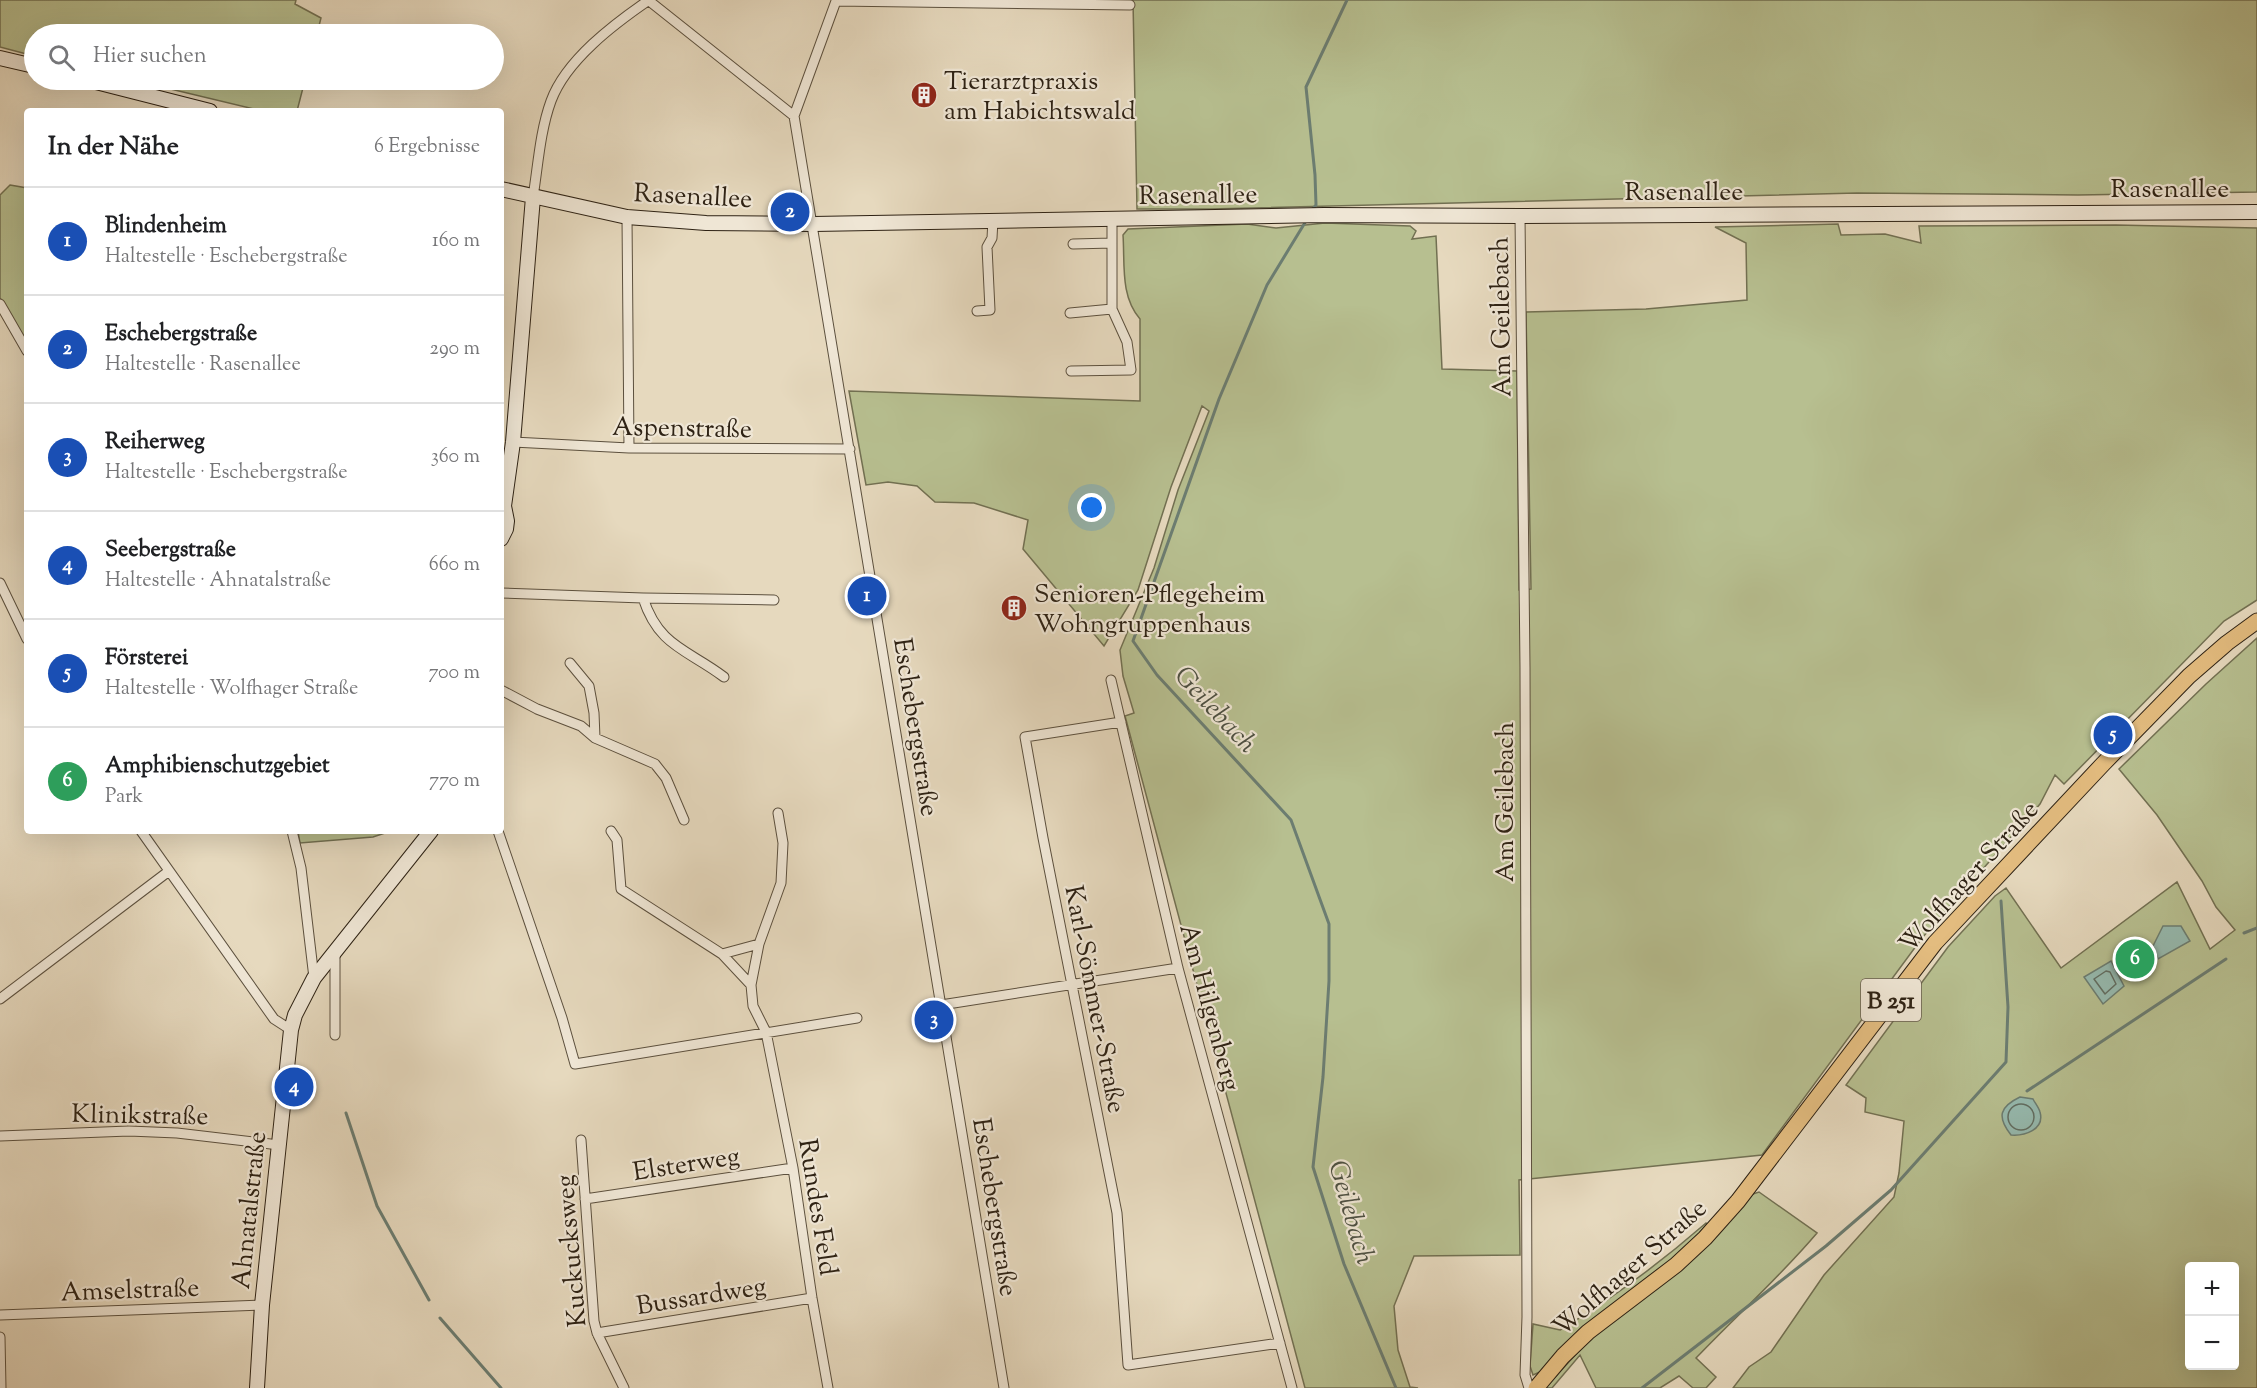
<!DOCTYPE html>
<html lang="de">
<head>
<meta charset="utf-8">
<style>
	:root { --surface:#fff; --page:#f6f6f6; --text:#202124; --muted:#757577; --line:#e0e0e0; --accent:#ea580c }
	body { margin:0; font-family:"Sorts Mill Goudy",serif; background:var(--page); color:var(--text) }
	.controls { position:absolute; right:18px; bottom:18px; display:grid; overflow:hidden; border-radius:6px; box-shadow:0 6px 24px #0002 }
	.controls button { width:54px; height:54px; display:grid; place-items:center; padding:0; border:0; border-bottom:2px solid var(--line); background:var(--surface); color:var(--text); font:30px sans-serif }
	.you { position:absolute; left:1092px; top:508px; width:21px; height:21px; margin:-15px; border:4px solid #fff; border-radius:50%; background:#1a73e8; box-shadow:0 0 0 9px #1a73e833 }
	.badge { display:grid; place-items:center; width:39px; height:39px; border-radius:50%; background:var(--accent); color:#fff; font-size:20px; font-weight:700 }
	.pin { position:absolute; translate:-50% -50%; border:3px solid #fff; box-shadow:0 2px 6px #0006 }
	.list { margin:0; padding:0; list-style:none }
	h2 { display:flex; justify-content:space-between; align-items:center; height:78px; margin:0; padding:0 24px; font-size:26px }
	h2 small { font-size:20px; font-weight:400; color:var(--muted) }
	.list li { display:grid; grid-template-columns:39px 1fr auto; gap:18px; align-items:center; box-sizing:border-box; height:108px; padding:0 24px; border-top:2px solid var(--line) }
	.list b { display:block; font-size:22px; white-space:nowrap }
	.list p { margin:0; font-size:20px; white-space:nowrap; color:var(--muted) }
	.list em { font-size:20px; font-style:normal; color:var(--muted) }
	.icon { flex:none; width:33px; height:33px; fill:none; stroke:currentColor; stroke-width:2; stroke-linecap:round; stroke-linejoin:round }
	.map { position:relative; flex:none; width:2257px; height:1388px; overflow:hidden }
	.search { position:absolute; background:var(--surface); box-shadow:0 6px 24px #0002; left:24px; top:24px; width:480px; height:66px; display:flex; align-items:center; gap:15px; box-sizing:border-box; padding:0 21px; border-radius:33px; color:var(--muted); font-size:22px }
	.panel { position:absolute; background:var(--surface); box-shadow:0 6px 24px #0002; left:24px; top:108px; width:480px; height:726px; border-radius:6px }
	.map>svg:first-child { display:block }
	.green { fill:#b7bf90; stroke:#727052; stroke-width:1.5; fill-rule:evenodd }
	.water { fill:#96baaf; stroke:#6c7d71; stroke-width:1.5 }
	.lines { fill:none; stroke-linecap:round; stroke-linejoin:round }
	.shore { stroke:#626e62; stroke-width:1.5 }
	.stream { stroke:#6c7d71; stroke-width:3 }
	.street-casing { stroke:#5c503e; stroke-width:11 }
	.secondary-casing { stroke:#2e2214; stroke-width:16 }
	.primary-casing { stroke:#2e2214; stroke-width:17 }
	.street { stroke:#efe6d5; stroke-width:9 }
	.secondary { stroke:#efe6d5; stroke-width:14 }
	.primary { stroke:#e3bc7f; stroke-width:15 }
	.labels { text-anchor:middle; stroke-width:4.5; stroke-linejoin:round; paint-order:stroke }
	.shield { fill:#efe6d5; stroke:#685d4e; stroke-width:1.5 }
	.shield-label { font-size:24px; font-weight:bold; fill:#2e2214 }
	.poi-label { font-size:26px; fill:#2e2214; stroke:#efe6d5; text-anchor:start }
	.street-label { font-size:26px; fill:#2e2214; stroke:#efe6d5 }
	.water-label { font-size:27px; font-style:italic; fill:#4d5042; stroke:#efe6d5 }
</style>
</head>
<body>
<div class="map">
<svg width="2257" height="1388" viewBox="0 0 2257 1388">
	<rect width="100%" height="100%" fill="#e6d9be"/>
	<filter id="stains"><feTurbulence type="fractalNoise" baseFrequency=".00333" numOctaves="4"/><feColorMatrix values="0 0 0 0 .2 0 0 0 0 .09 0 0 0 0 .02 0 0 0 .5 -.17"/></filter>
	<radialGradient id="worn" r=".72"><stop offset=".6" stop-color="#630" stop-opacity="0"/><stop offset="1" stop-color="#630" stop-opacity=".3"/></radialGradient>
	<path class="green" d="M 0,0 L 296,0 L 295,4 L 321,18 L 317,34 L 34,34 L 34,56 L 0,47 Z
		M 1133,0 L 2257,0 L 2257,192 L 2078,195 L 1857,193 L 1210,209 L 1137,209 Z
		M 133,80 L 305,80 L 297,111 L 262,111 Z
		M 10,185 L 27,188 L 27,343 L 0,298 L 0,195 Z
		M 1325,223 L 1410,226 L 1416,231 L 1412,239 L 1436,236 L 1442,369 L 1517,371 L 1519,590 L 1531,589 L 1526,312 L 1646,309 L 1747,300 L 1746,243 L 1715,227 L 1838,224 L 1841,235 L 1885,234 L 1921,243 L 1919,226 L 2116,225 L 2257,228 L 2257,600 L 2224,621 L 2064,784 L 2055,775 L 2040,804 L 1922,938 L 1762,1155 L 1519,1180 L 1520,1255 L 1414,1256 L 1394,1306 L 1398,1350 L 1410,1387 L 1418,1388 L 1305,1388 L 1125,716 L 1134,713 L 1123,676 L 1120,650 L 1154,568 L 1178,490 L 1209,411 L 1202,406 L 1171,487 L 1138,590 L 1104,646 L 1023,549 L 1028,520 L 974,503 L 935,502 L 917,486 L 888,482 L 866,485 L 849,391 L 1140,401 L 1140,319 C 1120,296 1125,264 1123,235 L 1128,229 L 1247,224 L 1276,228 Z
		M 2257,638 L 2257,1388 L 1733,1388 L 1749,1367 L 1771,1352 L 1824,1275 L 1894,1197 L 1899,1173 L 1904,1121 L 1865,1112 L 1866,1098 L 1846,1085 L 1948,947 L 1995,896 L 2006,888 L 2061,968 L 2177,882 L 2210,949 L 2235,930 L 2216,907 L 2202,881 L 2157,815 L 2119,769 L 2206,684 ZM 2190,1266 L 2234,1266 L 2234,1366 L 2190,1366 Z
		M 298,831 L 391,831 L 373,837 L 300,843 Z
		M 1759,1192 L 1817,1233 C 1779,1278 1736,1316 1696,1358 L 1716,1377 L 1706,1388 L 1693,1388 L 1679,1376 L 1660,1388 L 1596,1388 L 1580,1355 L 1552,1388 L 1545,1388 L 1589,1340 L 1753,1194 Z
		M 1706,1223 L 1707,1224 L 1691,1243 L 1542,1371 L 1533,1375 L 1530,1366 L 1533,1324 L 1560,1330 C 1612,1299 1660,1263 1706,1223 Z"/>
	<path class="water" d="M 2163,926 L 2181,926 L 2190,941 L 2158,959 L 2153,946 Z
		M 2111,961 L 2124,986 L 2103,1004 L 2084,977 Z
		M 2020,1097 L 2033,1099 C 2035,1103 2039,1108 2040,1112 C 2045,1130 2024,1136 2011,1135 C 1997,1117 1999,1107 2020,1097 Z"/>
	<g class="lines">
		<path class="shore" d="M 2106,971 L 2110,972 L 2116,984 L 2105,994 L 2094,979 Z
			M2008 1117a13 13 0 1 1 26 0a13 13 0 1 1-26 0Z"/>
		<path class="stream" d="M 1312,210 L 1316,205 L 1315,175 L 1306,87 L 1347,0
			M 1306,221 L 1267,285 L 1219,399 L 1133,641 L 1157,675 L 1291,820 L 1329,924 L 1329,981 L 1323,1077 L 1313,1167 L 1344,1264 L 1396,1388
			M 2244,933 L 2257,928
			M 2027,1091 L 2226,959
			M 346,1113 L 377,1206 L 429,1300
			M 440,1318 L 501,1388
			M 1642,1388 L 1826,1246 L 1891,1190 L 2006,1062 L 2008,1007 L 2001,901"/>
		<defs>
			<path id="street" d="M 648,0 L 794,116 L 1004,1388
				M 794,116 L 836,1 L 1130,5
				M 533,197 C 538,166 540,131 551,101 C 566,60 614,24 649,0
				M 1520,216 L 1525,667 L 1527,1317 L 1525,1375 L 1529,1388
				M 627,217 L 629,448
				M 1073,244 L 1112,243
				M 0,304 L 27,351
				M 977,311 L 990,310 L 987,247 L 992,238 L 993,220
				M 1070,313 L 1112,309
				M 1071,371 L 1131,370 L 1127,342 L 1112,309 L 1112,219
				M 513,442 L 629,448 L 850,449
				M 0,583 L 27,639
				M 501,593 L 643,598 L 774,600
				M 643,598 C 659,647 687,649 724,677
				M 570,663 L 589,686 L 594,713 L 595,738
				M 1111,680 L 1178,968 L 1292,1388
				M 501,690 L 537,709 L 581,726 L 595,738 L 655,764 L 666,778 L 684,820
				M 1121,722 L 1025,737 L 1043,838 L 1117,1213 L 1128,1365 L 1280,1343
				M 778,813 L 783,843 L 781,883 L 759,944 L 751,985 L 753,1006 L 766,1032 L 793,1168 L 812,1298 L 828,1388
				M 141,831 L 274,1019 L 291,1030
				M 292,831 L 301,868 L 314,978
				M 498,831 L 562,1018 L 575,1064 L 857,1018
				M 611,831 L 617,840 L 621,889 L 722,954 L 751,985
				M 335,951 L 335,1035
				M 722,954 L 759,944
				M 0,999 L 169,871
				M 941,1005 L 1178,968
				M 0,1136 L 129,1131 L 177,1133 L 279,1145
				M 581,1140 L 594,1321 L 597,1333 L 624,1388
				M 585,1199 L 793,1168
				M 0,1315 L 262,1305
				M 597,1333 L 812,1298
				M 0,1337 L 1,1388"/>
			<path id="secondary" d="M 0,58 L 34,66
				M 88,80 L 210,111
				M 501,189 L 627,217 L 706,223 L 813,224 L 1324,215 L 1520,216 L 2257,212
				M 501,539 L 506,529 L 507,521 L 504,506 L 513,442 L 533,197
				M 257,1388 L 262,1305 L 291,1030 L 295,1015 L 314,978 L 431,831"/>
			<path id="primary" d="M 1536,1388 L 1563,1356 L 1588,1332 L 1676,1265 L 1705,1238 L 1738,1201 L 1935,943 L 2103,764 L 2189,676 L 2227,643 L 2257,621"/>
		</defs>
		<use href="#street" class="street-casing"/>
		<use href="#secondary" class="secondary-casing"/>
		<use href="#primary" class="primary-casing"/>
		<use href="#street" class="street"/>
		<use href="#secondary" class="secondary"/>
		<use href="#primary" class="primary"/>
	</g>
	<defs>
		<symbol id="building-disc" viewBox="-11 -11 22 22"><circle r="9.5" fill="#8f2418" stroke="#efe6d5"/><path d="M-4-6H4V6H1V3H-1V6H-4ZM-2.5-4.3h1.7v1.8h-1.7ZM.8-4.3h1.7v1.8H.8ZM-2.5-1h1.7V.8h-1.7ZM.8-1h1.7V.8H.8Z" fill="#fff"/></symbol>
	</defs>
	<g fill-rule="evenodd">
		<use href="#building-disc" x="909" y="80" width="30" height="30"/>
		<use href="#building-disc" x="999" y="593" width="30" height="30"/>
	</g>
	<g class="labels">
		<rect class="shield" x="1861" y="979" width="60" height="42" rx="4.5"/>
		<g class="shield-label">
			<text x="1891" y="1008">B 251</text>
		</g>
		<g class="poi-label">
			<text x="944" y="89">Tierarztpraxis<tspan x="944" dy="30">am Habichtswald</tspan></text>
			<text x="1034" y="602">Senioren-Pflegeheim<tspan x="1034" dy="30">Wohngruppenhaus</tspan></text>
		</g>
		<g class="street-label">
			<text x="2170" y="197">Rasenallee</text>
			<text x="1684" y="200">Rasenallee</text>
			<text transform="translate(1198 194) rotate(-1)" y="9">Rasenallee</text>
			<text transform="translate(693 195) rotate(3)" y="9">Rasenallee</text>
			<text transform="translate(1500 317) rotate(-91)" y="9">Am Geilebach</text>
			<text transform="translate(682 427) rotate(1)" y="9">Aspenstraße</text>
			<text transform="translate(917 727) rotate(81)" y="9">Eschebergstraße</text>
			<text transform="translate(1504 802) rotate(-90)" y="9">Am Geilebach</text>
			<text transform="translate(1968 876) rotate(-48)" y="9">Wolfhager Straße</text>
			<text transform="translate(1096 999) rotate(79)" y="9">Karl-Sömmer-Straße</text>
			<text transform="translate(1211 1007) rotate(75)" y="9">Am Hilgenberg</text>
			<text transform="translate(140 1114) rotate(1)" y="9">Klinikstraße</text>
			<text transform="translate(686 1163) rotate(-9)" y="9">Elsterweg</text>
			<text transform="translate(819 1207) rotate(81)" y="9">Rundes Feld</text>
			<text transform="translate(996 1207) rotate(81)" y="9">Eschebergstraße</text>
			<text transform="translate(248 1210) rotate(-84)" y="9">Ahnatalstraße</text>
			<text transform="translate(570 1251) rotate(-95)" y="9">Kuckucksweg</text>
			<text transform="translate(1629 1267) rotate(-41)" y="9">Wolfhager Straße</text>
			<text transform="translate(130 1289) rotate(-2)" y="9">Amselstraße</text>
			<text transform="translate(701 1295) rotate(-9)" y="9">Bussardweg</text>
		</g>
		<g class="water-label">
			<text transform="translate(1216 709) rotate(47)" y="9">Geilebach</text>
			<text transform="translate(1352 1212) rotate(74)" y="9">Geilebach</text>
		</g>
	</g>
	<rect width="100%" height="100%" filter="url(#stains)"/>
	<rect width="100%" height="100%" fill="url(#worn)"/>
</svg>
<div class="controls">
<button>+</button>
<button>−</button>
</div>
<div class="you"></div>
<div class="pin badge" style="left:867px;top:596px;background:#1a4fb4">1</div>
<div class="pin badge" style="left:790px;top:212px;background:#1a4fb4">2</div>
<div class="pin badge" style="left:934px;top:1020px;background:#1a4fb4">3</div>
<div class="pin badge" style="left:294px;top:1087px;background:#1a4fb4">4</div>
<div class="pin badge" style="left:2113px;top:735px;background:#1a4fb4">5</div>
<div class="pin badge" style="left:2135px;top:959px;background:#2e9e5b">6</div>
<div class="search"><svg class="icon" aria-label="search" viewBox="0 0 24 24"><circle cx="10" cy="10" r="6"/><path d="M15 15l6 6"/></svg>Hier suchen</div>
<section class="panel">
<h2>In der Nähe<small>6 Ergebnisse</small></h2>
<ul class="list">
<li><span class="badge" style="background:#1a4fb4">1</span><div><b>Blindenheim</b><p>Haltestelle · Eschebergstraße</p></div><em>160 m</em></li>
<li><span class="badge" style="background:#1a4fb4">2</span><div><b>Eschebergstraße</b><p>Haltestelle · Rasenallee</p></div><em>290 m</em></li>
<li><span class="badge" style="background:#1a4fb4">3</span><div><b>Reiherweg</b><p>Haltestelle · Eschebergstraße</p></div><em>360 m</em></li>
<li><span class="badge" style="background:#1a4fb4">4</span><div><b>Seebergstraße</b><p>Haltestelle · Ahnatalstraße</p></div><em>660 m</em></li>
<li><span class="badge" style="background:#1a4fb4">5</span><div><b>Försterei</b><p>Haltestelle · Wolfhager Straße</p></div><em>700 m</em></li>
<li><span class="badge" style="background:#2e9e5b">6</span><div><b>Amphibienschutzgebiet</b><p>Park</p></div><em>770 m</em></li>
</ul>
</section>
</div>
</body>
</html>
